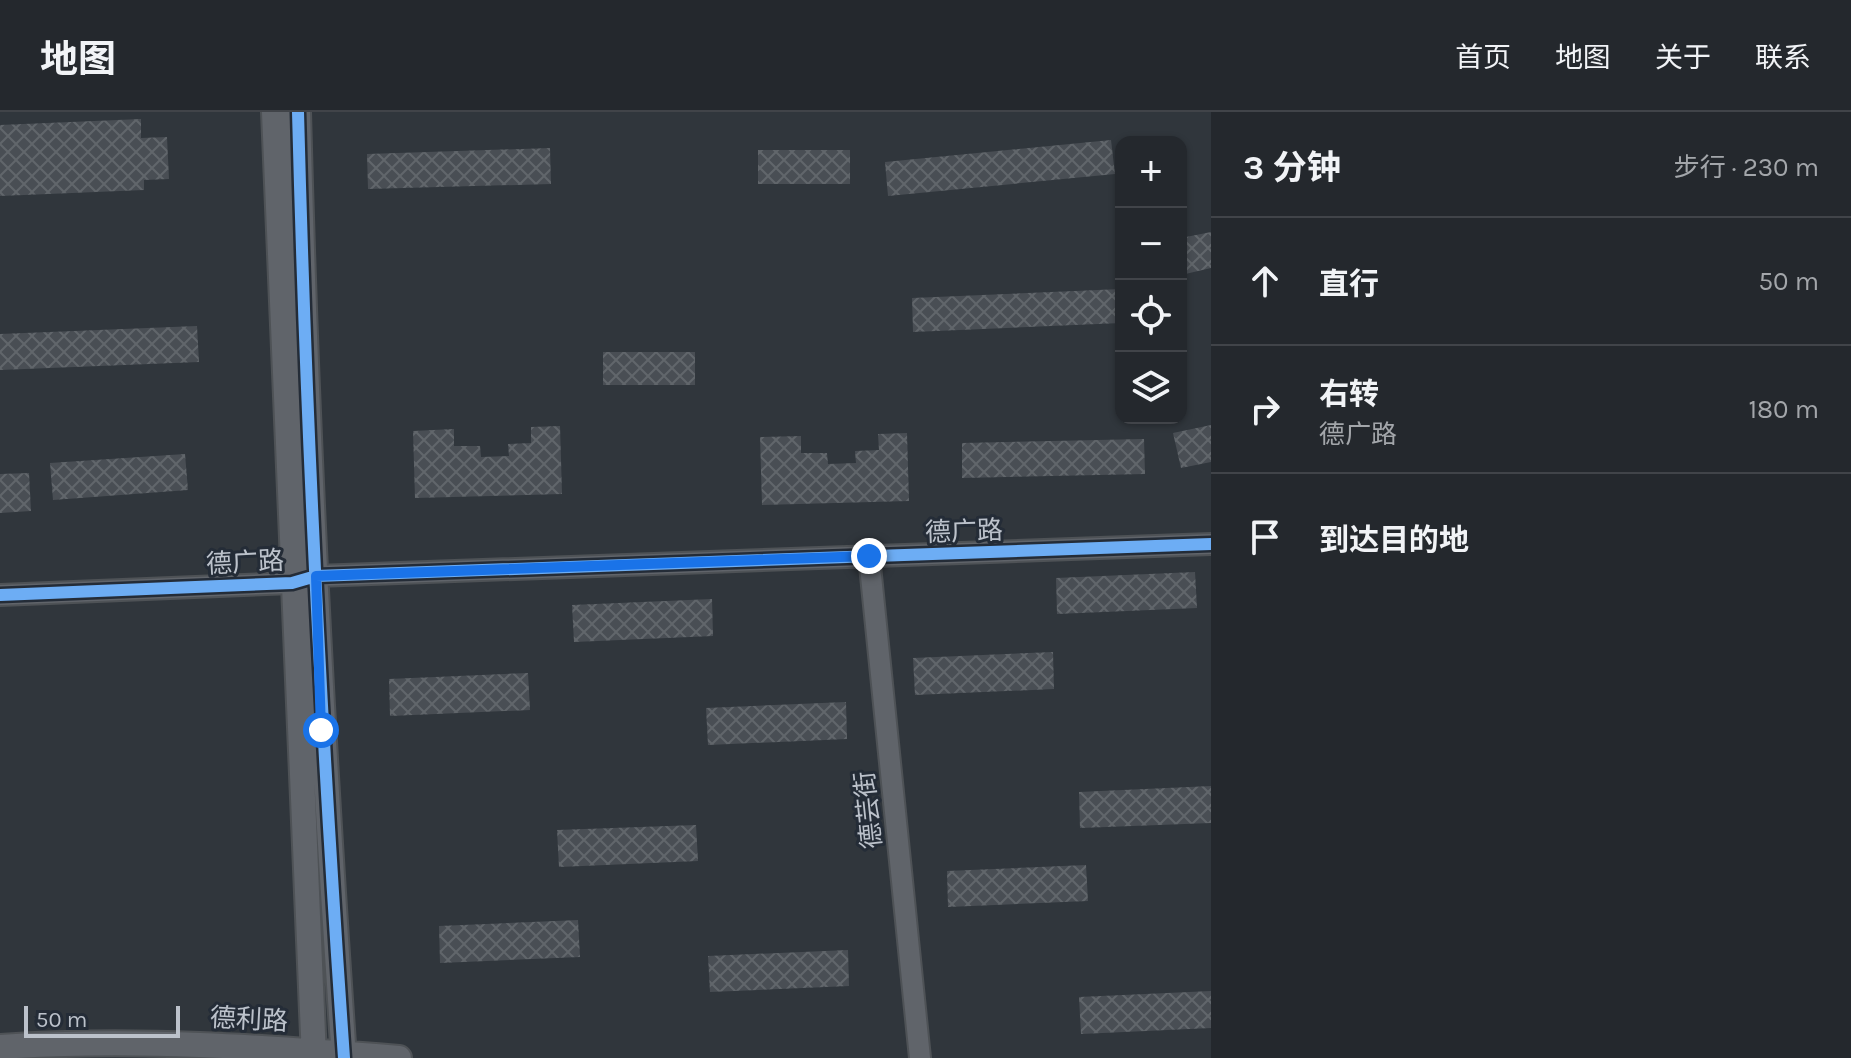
<!DOCTYPE html>
<html lang="zh">
<head>
<meta charset="utf-8">
<style>
	:root { --surface:#24282d; --page:#303439; --text:#f1f3f6; --muted:#a3a6aa; --line:#414449 }
	body { margin:0; font-family:Karla,"Noto Sans SC",sans-serif; background:var(--page); color:var(--text) }
	.controls { position:absolute; right:24px; top:24px; display:grid; overflow:hidden; border-radius:16px; box-shadow:0 2px 6px #0004 }
	.controls button { width:72px; height:72px; display:grid; place-items:center; padding:0; border:0; border-bottom:2px solid var(--line); background:var(--surface); color:var(--text); font:40px sans-serif }
	.scale { position:absolute; left:24px; bottom:20px; width:156px; box-sizing:border-box; padding-left:8px; border:4px solid #bcc2cb; border-top:0; font-size:22px; line-height:28px; white-space:nowrap; color:#bcc2cb; -webkit-text-stroke:6px #242c37; paint-order:stroke }
	.stop { position:absolute; width:24px; height:24px; margin:-18px; border:6px solid #1a73e8; border-radius:50%; background:#fff }
	.stop.end { background:#1a73e8; border-color:#fff; box-shadow:0 2px 8px #0008 }
	.list { margin:0; padding:0; list-style:none }
	h2 { display:flex; justify-content:space-between; align-items:center; height:104px; margin:0; padding:0 32px; font-size:34px }
	h2 small { font-size:26px; font-weight:400; color:var(--muted) }
	.list li { display:grid; grid-template-columns:52px 1fr auto; gap:24px; align-items:center; box-sizing:border-box; height:128px; padding:0 32px; border-top:2px solid var(--line) }
	.list b { display:block; font-size:30px; white-space:nowrap }
	.list p { margin:0; font-size:26px; white-space:nowrap; color:var(--muted) }
	.list em { font-size:26px; font-style:normal; color:var(--muted) }
	.icon { flex:none; width:44px; height:44px; fill:none; stroke:currentColor; stroke-width:2; stroke-linecap:round; stroke-linejoin:round }
	.map { position:relative; flex:none; width:1211px; height:946px; overflow:hidden }
	header { display:flex; align-items:center; gap:48px; box-sizing:border-box; height:112px; padding:0 40px; background:var(--surface); border-bottom:2px solid var(--line) }
	header strong { font-size:38px }
	nav { display:flex; gap:44px; margin-inline-start:auto; font-size:28px }
	main { display:flex }
	aside { flex:1; background:var(--surface) }
	.map>svg:first-child { display:block }
	.building { fill:url(#building-cross-hatch) }
	.lines { fill:none; stroke-linecap:round; stroke-linejoin:round }
	.minor-casing { stroke:#4e5256; stroke-width:24 }
	.tertiary-casing { stroke:#4e5256; stroke-width:28 }
	.minor { stroke:#60646a; stroke-width:20 }
	.tertiary { stroke:#60646a; stroke-width:24 }
	.cycleway-casing { stroke:#242c37; stroke-width:17 }
	.cycleway { stroke:#6dadf4; stroke-width:12 }
	.route { stroke:#1a73e8; stroke-width:10 }
	.labels { text-anchor:middle; stroke-width:6; stroke-linejoin:round; paint-order:stroke }
	.street-label { font-size:26px; fill:#bcc2cb; stroke:#242c37 }
</style>
</head>
<body>
<header>
<strong>地图</strong>
<nav><a>首页</a><a>地图</a><a>关于</a><a>联系</a></nav>
</header>
<main>
<div class="map">
<svg width="1211" height="946" viewBox="0 0 1211 946">
	<defs>
		<pattern id="building-cross-hatch" width="8" height="8" patternUnits="userSpaceOnUse" patternTransform="scale(2)"><rect width="8" height="8" fill="#494e54"/><path d="M0 0l8 8M0 8l8-8" fill="none" stroke="#61666b"/></pattern>
	</defs>
	<rect width="100%" height="100%" fill="#30363c"/>
	<path class="building" d="M 141,7 L 141,26 L 167,25 L 169,67 L 144,68 L 144,78 L 0,84 L 0,13 Z
		M 1111,28 L 1115,62 L 888,84 L 885,50 Z
		M 550,36 L 551,72 L 368,77 L 367,42 Z
		M 758,38 L 850,38 L 850,72 L 758,72 Z
		M 1211,120 L 1211,156 L 1181,163 L 1181,126 Z
		M 1121,177 L 1121,211 L 913,220 L 912,186 Z
		M 197,214 L 199,250 L 0,258 L 0,222 Z
		M 603,240 L 695,240 L 695,273 L 603,273 Z
		M 1211,313 L 1211,350 L 1181,356 L 1173,321 Z
		M 560,314 L 562,382 L 415,386 L 413,319 L 454,317 L 454,334 L 480,334 L 481,345 L 509,344 L 508,332 L 531,331 L 531,315 Z
		M 907,321 L 909,389 L 762,393 L 760,325 L 801,324 L 801,341 L 827,341 L 828,352 L 856,351 L 855,339 L 879,338 L 878,322 Z
		M 1144,327 L 1145,362 L 962,366 L 962,331 Z
		M 185,342 L 188,378 L 53,388 L 50,351 Z
		M 29,361 L 31,399 L 0,401 L 0,362 Z
		M 1195,460 L 1197,496 L 1057,502 L 1056,466 Z
		M 712,487 L 713,524 L 574,530 L 572,493 Z
		M 1053,540 L 1054,577 L 915,583 L 913,546 Z
		M 528,561 L 530,598 L 390,604 L 389,567 Z
		M 846,590 L 847,627 L 708,633 L 706,596 Z
		M 1211,674 L 1211,711 L 1080,716 L 1079,680 Z
		M 696,713 L 698,749 L 559,755 L 557,718 Z
		M 1086,753 L 1088,789 L 948,795 L 947,759 Z
		M 578,808 L 580,845 L 440,851 L 439,814 Z
		M 848,838 L 849,874 L 710,880 L 708,844 Z
		M 1211,879 L 1211,916 L 1081,922 L 1079,885 Z"/>
	<g class="lines">
		<defs>
			<path id="minor" d="M 869,444 L 920,946
				M 0,483 L 292,471 L 316,464 L 1211,432"/>
			<path id="tertiary" d="M 274,0 L 314,946
				M 298,0 C 306,316 322,631 344,946
				M 0,935 C 134,926 266,935 399,946"/>
		</defs>
		<use href="#minor" class="minor-casing"/>
		<use href="#tertiary" class="tertiary-casing"/>
		<use href="#minor" class="minor"/>
		<use href="#tertiary" class="tertiary"/>
		<defs>
			<path id="cycleway" d="M 298,0 C 306,316 322,631 344,946
				M 0,483 L 292,471 L 316,464 L 1211,432"/>
		</defs>
		<use href="#cycleway" class="cycleway-casing"/>
		<use href="#cycleway" class="cycleway"/>
	</g>
	<g class="lines">
		<path class="route" d="M 321,618 L 316,464 L 869,444"/>
	</g>
	<g class="labels">
		<g class="street-label">
			<text transform="translate(964 419) rotate(-2)" y="9">德广路</text>
			<text transform="translate(245 450) rotate(-3)" y="9">德广路</text>
			<text transform="translate(868 698) rotate(-96)" y="9">德芸街</text>
			<text transform="translate(249 907) rotate(3)" y="9">德利路</text>
		</g>
	</g>
</svg>
<div class="controls">
<button>+</button>
<button>−</button>
<button><svg class="icon" aria-label="locate" viewBox="0 0 24 24"><circle cx="12" cy="12" r="6"/><path d="M12 2v4M12 18v4M2 12h4M18 12h4"/></svg></button>
<button><svg class="icon" aria-label="layers" viewBox="0 0 24 24"><path d="M12 4l9 5-9 5-9-5zM3 14l9 5 9-5"/></svg></button>
</div>
<div class="scale">50 m</div>
<div class="stop" style="left:321px;top:618px"></div>
<div class="stop end" style="left:869px;top:444px"></div>
</div>
<aside>
<h2>3 分钟<small>步行 · 230 m</small></h2>
<ul class="list">
<li><svg class="icon" aria-label="ahead" viewBox="0 0 24 24"><path d="M12 20V5M6 11l6-6 6 6"/></svg><div><b>直行</b></div><em>50 m</em></li>
<li><svg class="icon" aria-label="right" viewBox="0 0 24 24"><path d="M7 20v-9h11M14 6l5 5-5 5"/></svg><div><b>右转</b><p>德广路</p></div><em>180 m</em></li>
<li><svg class="icon" aria-label="arrive" viewBox="0 0 24 24"><path d="M6 21V4h12l-3 4 3 4H6"/></svg><div><b>到达目的地</b></div></li>
</ul>
</aside>
</main>
</body>
</html>
